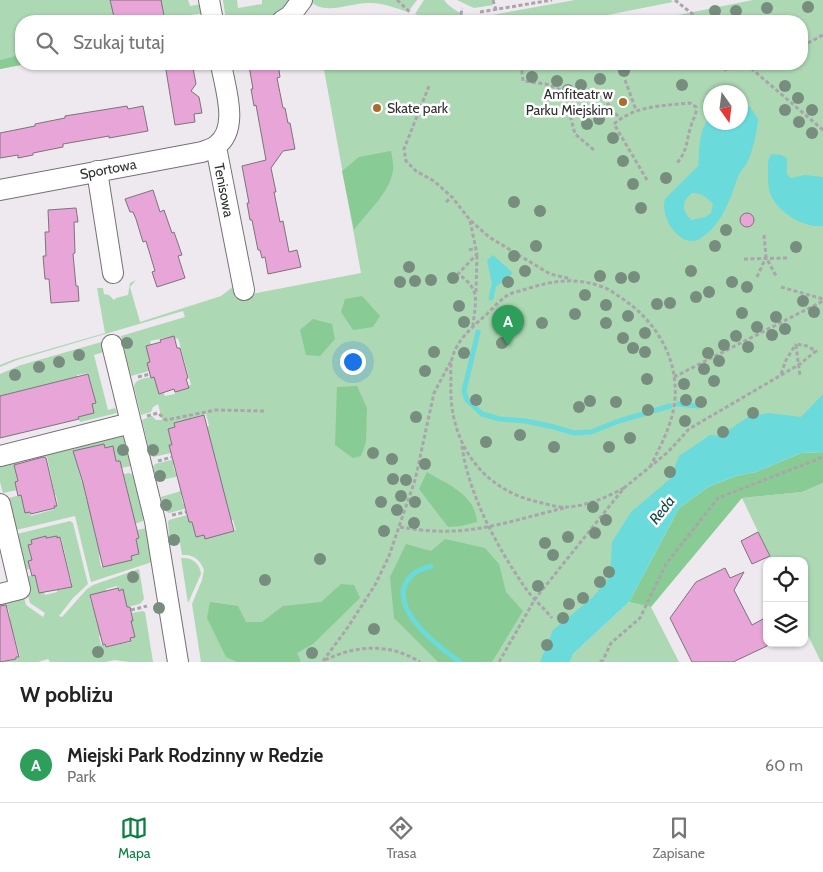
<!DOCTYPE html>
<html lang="pl">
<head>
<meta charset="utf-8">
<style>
	:root { --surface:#fff; --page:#f6f6f6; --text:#222; --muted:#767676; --line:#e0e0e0; --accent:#0b8043 }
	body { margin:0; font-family:Cabin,sans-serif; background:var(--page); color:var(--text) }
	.controls { position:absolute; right:15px; bottom:15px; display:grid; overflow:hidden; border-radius:10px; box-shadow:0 1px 4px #0004 }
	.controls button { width:45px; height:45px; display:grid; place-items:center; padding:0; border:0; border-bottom:1px solid var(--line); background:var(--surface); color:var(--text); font:25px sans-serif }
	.compass { position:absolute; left:703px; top:85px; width:45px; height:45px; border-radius:50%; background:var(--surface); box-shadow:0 1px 4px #0004; rotate:166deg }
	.you { position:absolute; left:352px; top:361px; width:18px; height:18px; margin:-12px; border:4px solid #fff; border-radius:50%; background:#1a73e8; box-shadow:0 0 0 8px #1a73e833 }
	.badge { display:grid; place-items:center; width:32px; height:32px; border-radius:50%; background:var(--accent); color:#fff; font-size:16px; font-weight:700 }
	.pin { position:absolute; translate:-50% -41px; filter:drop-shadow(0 1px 2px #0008) }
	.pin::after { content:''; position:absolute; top:26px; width:18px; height:15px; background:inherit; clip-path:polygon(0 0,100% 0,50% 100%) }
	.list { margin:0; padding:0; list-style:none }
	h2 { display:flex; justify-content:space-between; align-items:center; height:65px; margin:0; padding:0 20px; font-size:21px }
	h2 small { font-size:16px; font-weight:400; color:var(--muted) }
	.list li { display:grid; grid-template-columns:32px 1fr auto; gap:15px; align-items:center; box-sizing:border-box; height:75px; padding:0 20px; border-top:1px solid var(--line) }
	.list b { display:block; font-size:19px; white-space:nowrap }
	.list p { margin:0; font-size:16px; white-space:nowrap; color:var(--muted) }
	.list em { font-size:16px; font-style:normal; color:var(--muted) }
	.icon { flex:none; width:28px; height:28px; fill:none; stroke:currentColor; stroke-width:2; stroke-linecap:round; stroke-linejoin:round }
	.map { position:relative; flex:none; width:823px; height:662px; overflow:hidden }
	.search { position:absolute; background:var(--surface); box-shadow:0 1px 4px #0004; left:15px; right:15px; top:15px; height:55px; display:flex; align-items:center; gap:12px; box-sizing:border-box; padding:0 18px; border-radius:20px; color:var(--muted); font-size:19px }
	.sheet { height:140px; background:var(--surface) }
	nav { display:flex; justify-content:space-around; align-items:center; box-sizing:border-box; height:70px; border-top:1px solid var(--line); background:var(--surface); font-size:14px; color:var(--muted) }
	nav a { display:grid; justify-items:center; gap:2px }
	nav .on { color:var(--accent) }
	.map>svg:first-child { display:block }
	.green { fill:#add8b4; fill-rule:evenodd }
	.forest { fill:#89cb94 }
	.water { fill:#6adadb; fill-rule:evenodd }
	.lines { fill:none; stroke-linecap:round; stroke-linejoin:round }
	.stream { stroke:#6adadb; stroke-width:5 }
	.building { fill:#e8a5d8; stroke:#7c747a }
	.minor-casing { stroke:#777177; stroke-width:22 }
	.path { stroke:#a9a5aa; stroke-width:3; stroke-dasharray:4 2.5; stroke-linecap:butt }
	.minor { stroke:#fff; stroke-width:20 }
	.tree { fill:#778e7e }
	.poi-dot { fill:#a86d2f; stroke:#fff; stroke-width:2 }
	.labels { text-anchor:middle; stroke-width:5; stroke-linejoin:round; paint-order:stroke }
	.poi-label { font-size:14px; fill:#312f31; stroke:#fff; text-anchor:end }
	.street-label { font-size:14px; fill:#312f31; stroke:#fff }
	.water-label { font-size:15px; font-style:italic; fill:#144848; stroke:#fff }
</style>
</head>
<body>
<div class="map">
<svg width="823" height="662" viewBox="0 0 823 662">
	<rect width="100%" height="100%" fill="#eee8ef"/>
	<path class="green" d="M 0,0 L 188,0 L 190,6 L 202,4 L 203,13 L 185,16 L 186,21 L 21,21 L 21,64 L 26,64 L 0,69 Z
		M 223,0 L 237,0 L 238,8 L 262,4 L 262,0 L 294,0 L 276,18 L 268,21 L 226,21 Z
		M 310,0 L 417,0 L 408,12 C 396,8 383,3 370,3 C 351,2 323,17 310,0 Z
		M 424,0 L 444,0 C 451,10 463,12 469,21 L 440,21 L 415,14 Z
		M 457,0 L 492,0 L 493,5 L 474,8 Z
		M 575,0 L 671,0 L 673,2 L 577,21 L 481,21 L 481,17 Z
		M 753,0 L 823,0 L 823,411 L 803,424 L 752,426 L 616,574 L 546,662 L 201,662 L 192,604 L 202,580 L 204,570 C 200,559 193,554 182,555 L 180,543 L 170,544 L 168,522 L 169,520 L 187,515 L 189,522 L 192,522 L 196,537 L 204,535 L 205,539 L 236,530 L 233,520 L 231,520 L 207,427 L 209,426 L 206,414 L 191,418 L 192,420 L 174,423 L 175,427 L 168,429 L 172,445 L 169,446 L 171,453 L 153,457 L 150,453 L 142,420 L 152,416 L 156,420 L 162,420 L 158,404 L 153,407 L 151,412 L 141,415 L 134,387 C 135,378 147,378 154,377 L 159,393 L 163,392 L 165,396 L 175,394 L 175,392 L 188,388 L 188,386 L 191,385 L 178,338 L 175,339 L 174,336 L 150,341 L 151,345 L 146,346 L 150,362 L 147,363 L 149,371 L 131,376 L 121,336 L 185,317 L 183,311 L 17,360 L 0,367 L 0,365 L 15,359 L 105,333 L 97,288 L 103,288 L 104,294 L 109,295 L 114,300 L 116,298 L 128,295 L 130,283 L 136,280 L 130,287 L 140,322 L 221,296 L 234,286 L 252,294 L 361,273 L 323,64 L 802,64 L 802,21 L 648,21 ZM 710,92 L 740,92 L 740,122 L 710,122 Z
		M 364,16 L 376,17 L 392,21 L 329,21 Z
		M 105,341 L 107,351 L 94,355 L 108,410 L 115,408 L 117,413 L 80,422 L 78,417 L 92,404 L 96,403 L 88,373 L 77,375 L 77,377 L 0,396 L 0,374 L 21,365 Z
		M 122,430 L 131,466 L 121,468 L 120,461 L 116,461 L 112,446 L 105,448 L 104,444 L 73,451 L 82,483 L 87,482 L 88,488 L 84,489 L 87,502 L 96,500 L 91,517 L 100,556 L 99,556 L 101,567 L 132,560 L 131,556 L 139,555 L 136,539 L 137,530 L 146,528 L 152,562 L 91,582 L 75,516 L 12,531 L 4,499 L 21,495 L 26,513 L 30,512 L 31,516 L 55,509 L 54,506 L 58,505 L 56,495 L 55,495 L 47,457 L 43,458 L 42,456 L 18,460 L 18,464 L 14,466 L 18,481 L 15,482 L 17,490 L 3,493 L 0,482 L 0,460 Z
		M 175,459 L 176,464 L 173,465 L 175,473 L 179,473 L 180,476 L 157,481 L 153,467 L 155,464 Z
		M 129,473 L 133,475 L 144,517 L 143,521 L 132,525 L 131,520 L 134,519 L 125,479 L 121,480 L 119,475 Z
		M 823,483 L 823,662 L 821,662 L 804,627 L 804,561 L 772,561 L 742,498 L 802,492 Z
		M 184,490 L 185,494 L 181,495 L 183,504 L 187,503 L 188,508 L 169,513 L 164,510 L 161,497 Z
		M 70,521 L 73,523 L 88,584 L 73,598 L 59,616 L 62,617 L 87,589 L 93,585 L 139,569 L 144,599 L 140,604 L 127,607 L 123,590 L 119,591 L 117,586 L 106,589 L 106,591 L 90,598 L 101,635 L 99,636 L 101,645 L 105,645 L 106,647 L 131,642 L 130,638 L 135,637 L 131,621 L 133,620 L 132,613 L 142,611 L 145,612 L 153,662 L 129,662 L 115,660 L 105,662 L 50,662 L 48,659 L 38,662 L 3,662 L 16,659 L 20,656 L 9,618 L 10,617 L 8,608 L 0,607 L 0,600 L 23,594 L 26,605 L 43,617 L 45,613 L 30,603 L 23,577 L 35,575 L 39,593 L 44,592 L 45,595 L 57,592 L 57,590 L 69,588 L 69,585 L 72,584 L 61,537 L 57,538 L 56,536 L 44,539 L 28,545 L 32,560 L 30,569 L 22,571 L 13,535 Z
		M 181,558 C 192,557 200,563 201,574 L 188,603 Z
		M 629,602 L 651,607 L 679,662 L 570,662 L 573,654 Z"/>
	<path class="forest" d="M 21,55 L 21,64 L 26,64 L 0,69 L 0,60 Z
		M 391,151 C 392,157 394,165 393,171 C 388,195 368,211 354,230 L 342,171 L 359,157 Z
		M 362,296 L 380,316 L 373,327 L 353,330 L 341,312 L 345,299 Z
		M 313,319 L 332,324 L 335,339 L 320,356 L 306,355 L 300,330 Z
		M 357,386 L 367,408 L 366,442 L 361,456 L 353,458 L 335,445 L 337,387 Z
		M 823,452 L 823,483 L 802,492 L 742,498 L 651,607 L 629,602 L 679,508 L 708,487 L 736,476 L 756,472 L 801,453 Z
		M 427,472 C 448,485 475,494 477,522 L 461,526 L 448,527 L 419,489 Z
		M 445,539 L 485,548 L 499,564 L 506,592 L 523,611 L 492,662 L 438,662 L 394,618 L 390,577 L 406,544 L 431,551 Z
		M 341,584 L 354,585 L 360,598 L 313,644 L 297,653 L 301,662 L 237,662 L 226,657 L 207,618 L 210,602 L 238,606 L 246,622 L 262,622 L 283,606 L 321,602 Z"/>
	<path class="water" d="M 741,103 L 750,107 L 758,119 C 757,133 753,150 747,163 C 745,167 742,169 740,173 C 737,178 735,185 733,191 C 727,208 717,228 701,238 C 683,251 659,219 665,199 L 698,166 C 700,148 698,131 710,117 L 710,122 L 740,122 ZM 692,193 C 702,193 706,197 713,204 L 711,213 L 705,217 L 692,220 C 681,211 681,202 692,193 Z
		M 771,154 L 781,155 L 787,158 L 787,174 L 791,178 L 805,175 L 823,177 L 823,226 C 803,228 777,212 770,193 C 768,186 768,180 768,173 C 768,166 767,162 771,154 Z
		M 493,255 L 513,273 L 497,286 L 492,284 L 487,260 Z
		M 823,394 L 823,452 L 801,453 L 756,472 L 736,476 L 708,487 L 679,508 L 629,602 L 573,654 L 570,662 L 540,662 L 553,630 L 593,597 L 610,576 L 612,542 L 631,512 L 670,479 L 679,456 L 710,435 L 720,436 L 748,417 L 768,413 L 801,417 Z"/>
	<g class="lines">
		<path class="stream" d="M 491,298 L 494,285
			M 478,332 L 464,391 L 467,400 L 482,414 L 500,419 L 526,421 L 554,427 L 574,433 L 591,432 L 619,421 L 670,406
			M 678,404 L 698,406
			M 431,566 C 427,568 420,569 416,572 C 377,600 437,646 460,662"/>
	</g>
	<path class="building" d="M 110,0 L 161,0 L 165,21 L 115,21 Z
		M 165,64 L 185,64 L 186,69 L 193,68 L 196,84 L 191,91 L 199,97 L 202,113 L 194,114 L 195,122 L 175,125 Z
		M 259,64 L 278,64 L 280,77 L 277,78 L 283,108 L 285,108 L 288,123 L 290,123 L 295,149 L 283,151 L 271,168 L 276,192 L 274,192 L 280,222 L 283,221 L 289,252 L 297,250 L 301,267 L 268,274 L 265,257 L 262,258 L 260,250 L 258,250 L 252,220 L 250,220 L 247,203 L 249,203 L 242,166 L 266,160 L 256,105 L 254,106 L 251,89 L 253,89 L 249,66 Z
		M 127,106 L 128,109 L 143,106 L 148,131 L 109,138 L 109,136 L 63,144 L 63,147 L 33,153 L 33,155 L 18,158 L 18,155 L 0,158 L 0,133 L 35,126 L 35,124 L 65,118 L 65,116 Z
		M 153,190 L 160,212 L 164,210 L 172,233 L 174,232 L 182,255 L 178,256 L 185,278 L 157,287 L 152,272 L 155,271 L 146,241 L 143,242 L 136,219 L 133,212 L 130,212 L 125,199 Z
		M 76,208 L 78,222 L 74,222 L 75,253 L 73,254 L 76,286 L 78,286 L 79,301 L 51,303 L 49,279 L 45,279 L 43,256 L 46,256 L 45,232 L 49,232 L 48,210 Z
		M740 220a7 7 0 1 1 14 0a7 7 0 1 1-14 0Z
		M 174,336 L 177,348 L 180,348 L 188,378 L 186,379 L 189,388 L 175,392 L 174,389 L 159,394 L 154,377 L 151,378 L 147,363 L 150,362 L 146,346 L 161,342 L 160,340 Z
		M 88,374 L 96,403 L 92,404 L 94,413 L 78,417 L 79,419 L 0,438 L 0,396 Z
		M 204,415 L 234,531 L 205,539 L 204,535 L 196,537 L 192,522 L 189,522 L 169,445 L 172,445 L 168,429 L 175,427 L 174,423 Z
		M 104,444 L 105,448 L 113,446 L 116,461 L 120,461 L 139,538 L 136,539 L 139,554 L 131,556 L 132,560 L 103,567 L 83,483 L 73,451 Z
		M 43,457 L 46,458 L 57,506 L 54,506 L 55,508 L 31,514 L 30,512 L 25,513 L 21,495 L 18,496 L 15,482 L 18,481 L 14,465 Z
		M 758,532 L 770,556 L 752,564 L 741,541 Z
		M 46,536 L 46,538 L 57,536 L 57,538 L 60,537 L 72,587 L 39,593 L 35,575 L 32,576 L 28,561 L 32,560 L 28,545 L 32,544 L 31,540 Z
		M 725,568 L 730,578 L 744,572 L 734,590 L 752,625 L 763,619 L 767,628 L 767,646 L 733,662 L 692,662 L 670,618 L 696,582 Z
		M 118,588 L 119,591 L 123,589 L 127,607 L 130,607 L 133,621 L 131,621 L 135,637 L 130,638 L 131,641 L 106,647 L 105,644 L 103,645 L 90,595 Z
		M 6,605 L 19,657 L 16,657 L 16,659 L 0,662 L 0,606 Z"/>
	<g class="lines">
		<defs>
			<path id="minor" d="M 209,0 L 213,21
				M 282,21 L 290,16 L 302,0
				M 216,147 L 244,290
				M 97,171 L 113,273
				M 0,190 L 202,152 C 207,150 212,149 216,146 C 240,129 225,88 221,64
				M 112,345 L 155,521 L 178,662
				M 0,456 L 131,423
				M 0,504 L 20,589 L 0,594"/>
		</defs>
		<use href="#minor" class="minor-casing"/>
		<path class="path" d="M 397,0 L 411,13
			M 493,0 L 496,10
			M 675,0 L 701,21
			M 480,12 L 552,0
			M 400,21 L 402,16
			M 460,21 L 462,8
			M 802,46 L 823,35
			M 521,64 L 523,81 L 546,84 L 561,90 L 566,100 L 575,134 L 594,150
			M 722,64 L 726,71
			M 746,64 L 823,130
			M 625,80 L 636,110
			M 429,86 L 404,149 L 406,161 L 416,171 L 434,181 L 452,197 L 470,220 L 489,237 L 550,274 L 571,279
			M 599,93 L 620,119
			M 647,180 L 614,124 C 636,105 662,106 690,103 L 696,107 C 697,115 693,118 691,126 C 686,141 688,150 677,163
			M 446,202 L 452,197
			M 470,221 L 477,254 L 458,274 C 482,290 475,301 473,326
			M 764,235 L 766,257 L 776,276
			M 469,250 L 476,248
			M 744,259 L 788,258
			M 757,277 L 766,257
			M 781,287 L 823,299
			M 476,292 L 477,254
			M 796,345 L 800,376
			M 781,374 L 786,360 L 796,344
			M 138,377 L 150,374
			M 674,377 L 823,301
			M 147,416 L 158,413 L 166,420 L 216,410 L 265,411
			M 462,446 C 468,493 497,547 524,586 C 531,597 543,607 552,618
			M 158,461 L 172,457
			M 624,488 C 607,497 587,506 567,507 C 558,508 547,504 538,502 C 480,489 448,440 451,382 C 451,375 450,366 452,359 C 456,341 472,327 486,315 C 493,308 500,300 508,295 C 513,292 521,291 526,289 C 552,281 574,277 600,286 C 607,288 614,293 620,297 C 654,319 678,356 675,398 C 673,423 662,443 651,465
			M 172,515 L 186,512
			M 400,527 C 417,530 436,532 454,531 C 487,530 530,516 564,508
			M 131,610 L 147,606
			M 325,660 C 356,645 390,643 420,662
			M 323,661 L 348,627 L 375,585 L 389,556 L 415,480 L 434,393 L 451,361
			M 499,662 L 535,599 L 624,488 L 668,452 L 689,429 L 800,364 L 816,351 L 807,346 L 796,344
			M 600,662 L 603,660 L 611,643 L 640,618 L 666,564 L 718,498 L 823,457"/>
		<use href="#minor" class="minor"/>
	</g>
	<g class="tree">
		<circle cx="808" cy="7" r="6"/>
		<circle cx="767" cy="8" r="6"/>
		<circle cx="715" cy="11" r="6"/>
		<circle cx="736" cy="11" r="6"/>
		<circle cx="624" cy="71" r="6"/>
		<circle cx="532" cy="77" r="6"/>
		<circle cx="600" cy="79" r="6"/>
		<circle cx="557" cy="81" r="6"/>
		<circle cx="581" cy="85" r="6"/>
		<circle cx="682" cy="85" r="6"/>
		<circle cx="785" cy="86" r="6"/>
		<circle cx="568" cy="90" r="6"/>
		<circle cx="798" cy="98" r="6"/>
		<circle cx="785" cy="110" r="6"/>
		<circle cx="812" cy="110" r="6"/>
		<circle cx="599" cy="119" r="6"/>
		<circle cx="799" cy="122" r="6"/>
		<circle cx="587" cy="124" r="6"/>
		<circle cx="812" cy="133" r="6"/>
		<circle cx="613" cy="138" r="6"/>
		<circle cx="623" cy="161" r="6"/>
		<circle cx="666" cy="178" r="6"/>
		<circle cx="633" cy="184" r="6"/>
		<circle cx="514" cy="202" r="6"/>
		<circle cx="641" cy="208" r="6"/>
		<circle cx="540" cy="211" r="6"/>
		<circle cx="726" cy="230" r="6"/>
		<circle cx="536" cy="246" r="6"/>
		<circle cx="715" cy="246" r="6"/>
		<circle cx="796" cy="247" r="6"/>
		<circle cx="514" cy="256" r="6"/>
		<circle cx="409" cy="267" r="6"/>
		<circle cx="525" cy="271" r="6"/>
		<circle cx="691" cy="271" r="6"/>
		<circle cx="600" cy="276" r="6"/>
		<circle cx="634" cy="277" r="6"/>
		<circle cx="453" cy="278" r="6"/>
		<circle cx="621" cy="278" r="6"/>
		<circle cx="431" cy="280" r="6"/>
		<circle cx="415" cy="281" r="6"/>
		<circle cx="400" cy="282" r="6"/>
		<circle cx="508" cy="282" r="6"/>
		<circle cx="732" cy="282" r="6"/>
		<circle cx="747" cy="287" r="6"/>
		<circle cx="709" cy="292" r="6"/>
		<circle cx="585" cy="295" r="6"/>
		<circle cx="696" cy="297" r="6"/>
		<circle cx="803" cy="301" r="6"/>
		<circle cx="670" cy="303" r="6"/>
		<circle cx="657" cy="304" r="6"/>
		<circle cx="606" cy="305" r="6"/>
		<circle cx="459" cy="306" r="6"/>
		<circle cx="814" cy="312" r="6"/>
		<circle cx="742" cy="313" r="6"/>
		<circle cx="575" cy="314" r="6"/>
		<circle cx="628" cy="316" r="6"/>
		<circle cx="776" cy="317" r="6"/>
		<circle cx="464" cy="322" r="6"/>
		<circle cx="542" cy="323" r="6"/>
		<circle cx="606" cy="323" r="6"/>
		<circle cx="757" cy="327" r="6"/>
		<circle cx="785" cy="329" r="6"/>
		<circle cx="645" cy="333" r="6"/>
		<circle cx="772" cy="335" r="6"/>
		<circle cx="736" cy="336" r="6"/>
		<circle cx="623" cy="338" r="6"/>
		<circle cx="127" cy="343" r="6"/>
		<circle cx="502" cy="343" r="6"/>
		<circle cx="724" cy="345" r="6"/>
		<circle cx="748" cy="347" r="6"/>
		<circle cx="633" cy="348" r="6"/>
		<circle cx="434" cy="352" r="6"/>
		<circle cx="645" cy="352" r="6"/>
		<circle cx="464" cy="353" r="6"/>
		<circle cx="708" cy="353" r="6"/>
		<circle cx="79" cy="355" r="6"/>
		<circle cx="719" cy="361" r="6"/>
		<circle cx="59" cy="362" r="6"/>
		<circle cx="39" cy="367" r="6"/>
		<circle cx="704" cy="369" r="6"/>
		<circle cx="425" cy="371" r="6"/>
		<circle cx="15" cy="375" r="6"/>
		<circle cx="647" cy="379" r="6"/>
		<circle cx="714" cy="381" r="6"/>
		<circle cx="684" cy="384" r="6"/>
		<circle cx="476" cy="400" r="6"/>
		<circle cx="686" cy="400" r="6"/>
		<circle cx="590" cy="401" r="6"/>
		<circle cx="616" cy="402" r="6"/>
		<circle cx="701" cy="402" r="6"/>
		<circle cx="579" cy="407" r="6"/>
		<circle cx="648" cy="410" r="6"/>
		<circle cx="753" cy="413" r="6"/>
		<circle cx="416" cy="417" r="6"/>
		<circle cx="685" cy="421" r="6"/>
		<circle cx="723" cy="432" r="6"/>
		<circle cx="520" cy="435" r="6"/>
		<circle cx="630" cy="438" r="6"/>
		<circle cx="486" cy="442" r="6"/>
		<circle cx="554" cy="447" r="6"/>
		<circle cx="609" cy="447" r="6"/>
		<circle cx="123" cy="450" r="6"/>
		<circle cx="153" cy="450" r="6"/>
		<circle cx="373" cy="453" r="6"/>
		<circle cx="392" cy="459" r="6"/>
		<circle cx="425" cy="464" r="6"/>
		<circle cx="670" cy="472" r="6"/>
		<circle cx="160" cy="476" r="6"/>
		<circle cx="393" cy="479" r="6"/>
		<circle cx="406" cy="480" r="6"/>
		<circle cx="401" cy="496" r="6"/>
		<circle cx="381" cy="502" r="6"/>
		<circle cx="415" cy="502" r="6"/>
		<circle cx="166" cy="505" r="6"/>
		<circle cx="593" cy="507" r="6"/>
		<circle cx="397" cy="510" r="6"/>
		<circle cx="606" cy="520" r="6"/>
		<circle cx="414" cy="523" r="6"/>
		<circle cx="384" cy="531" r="6"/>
		<circle cx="595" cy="533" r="6"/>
		<circle cx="568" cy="537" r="6"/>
		<circle cx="174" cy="540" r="6"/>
		<circle cx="545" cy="543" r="6"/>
		<circle cx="553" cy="555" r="6"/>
		<circle cx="320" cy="559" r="6"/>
		<circle cx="609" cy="572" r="6"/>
		<circle cx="133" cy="577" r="6"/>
		<circle cx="265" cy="580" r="6"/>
		<circle cx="600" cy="582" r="6"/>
		<circle cx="538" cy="586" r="6"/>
		<circle cx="583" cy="598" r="6"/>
		<circle cx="569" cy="604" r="6"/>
		<circle cx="159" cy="608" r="6"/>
		<circle cx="563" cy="618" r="6"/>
		<circle cx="374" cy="629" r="6"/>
		<circle cx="547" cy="645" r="6"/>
		<circle cx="98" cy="652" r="6"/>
		<circle cx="312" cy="653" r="6"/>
	</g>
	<g class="poi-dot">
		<circle cx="623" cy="102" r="5"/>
		<circle cx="377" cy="108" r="5"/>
	</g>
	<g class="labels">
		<g class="poi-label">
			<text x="613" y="99">Amfiteatr w<tspan x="613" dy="16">Parku Miejskim</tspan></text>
			<text x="387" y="113" text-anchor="start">Skate park</text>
		</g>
		<g class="street-label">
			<text transform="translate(108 169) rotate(-11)" y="5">Sportowa</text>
			<text transform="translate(224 190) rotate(79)" y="5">Tenisowa</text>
		</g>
		<g class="water-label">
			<text transform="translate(662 510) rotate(-52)" y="5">Reda</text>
		</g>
	</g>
</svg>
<div class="controls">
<button><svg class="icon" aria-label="locate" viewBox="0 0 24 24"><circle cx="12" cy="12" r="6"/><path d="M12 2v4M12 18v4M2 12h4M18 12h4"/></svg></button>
<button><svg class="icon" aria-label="layers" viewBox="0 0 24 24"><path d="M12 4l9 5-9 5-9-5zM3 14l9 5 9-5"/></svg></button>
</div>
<svg class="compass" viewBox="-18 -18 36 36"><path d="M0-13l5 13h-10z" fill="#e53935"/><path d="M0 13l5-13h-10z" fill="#767676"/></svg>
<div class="you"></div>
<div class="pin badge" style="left:508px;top:346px;background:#2e9e5b">A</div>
<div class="search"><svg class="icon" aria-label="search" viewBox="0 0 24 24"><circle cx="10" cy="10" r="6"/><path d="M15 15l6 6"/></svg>Szukaj tutaj</div>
</div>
<section class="sheet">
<h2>W pobliżu<small></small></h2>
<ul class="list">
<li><span class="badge" style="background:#2e9e5b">A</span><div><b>Miejski Park Rodzinny w Redzie</b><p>Park</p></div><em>60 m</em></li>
</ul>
</section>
<nav>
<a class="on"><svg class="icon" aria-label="map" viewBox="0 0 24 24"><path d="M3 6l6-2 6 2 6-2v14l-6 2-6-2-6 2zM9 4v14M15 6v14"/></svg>Mapa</a>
<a><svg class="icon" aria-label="directions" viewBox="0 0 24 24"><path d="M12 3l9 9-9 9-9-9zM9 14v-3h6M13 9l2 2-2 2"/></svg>Trasa</a>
<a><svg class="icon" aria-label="saved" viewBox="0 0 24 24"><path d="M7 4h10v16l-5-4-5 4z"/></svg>Zapisane</a>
</nav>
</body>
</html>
